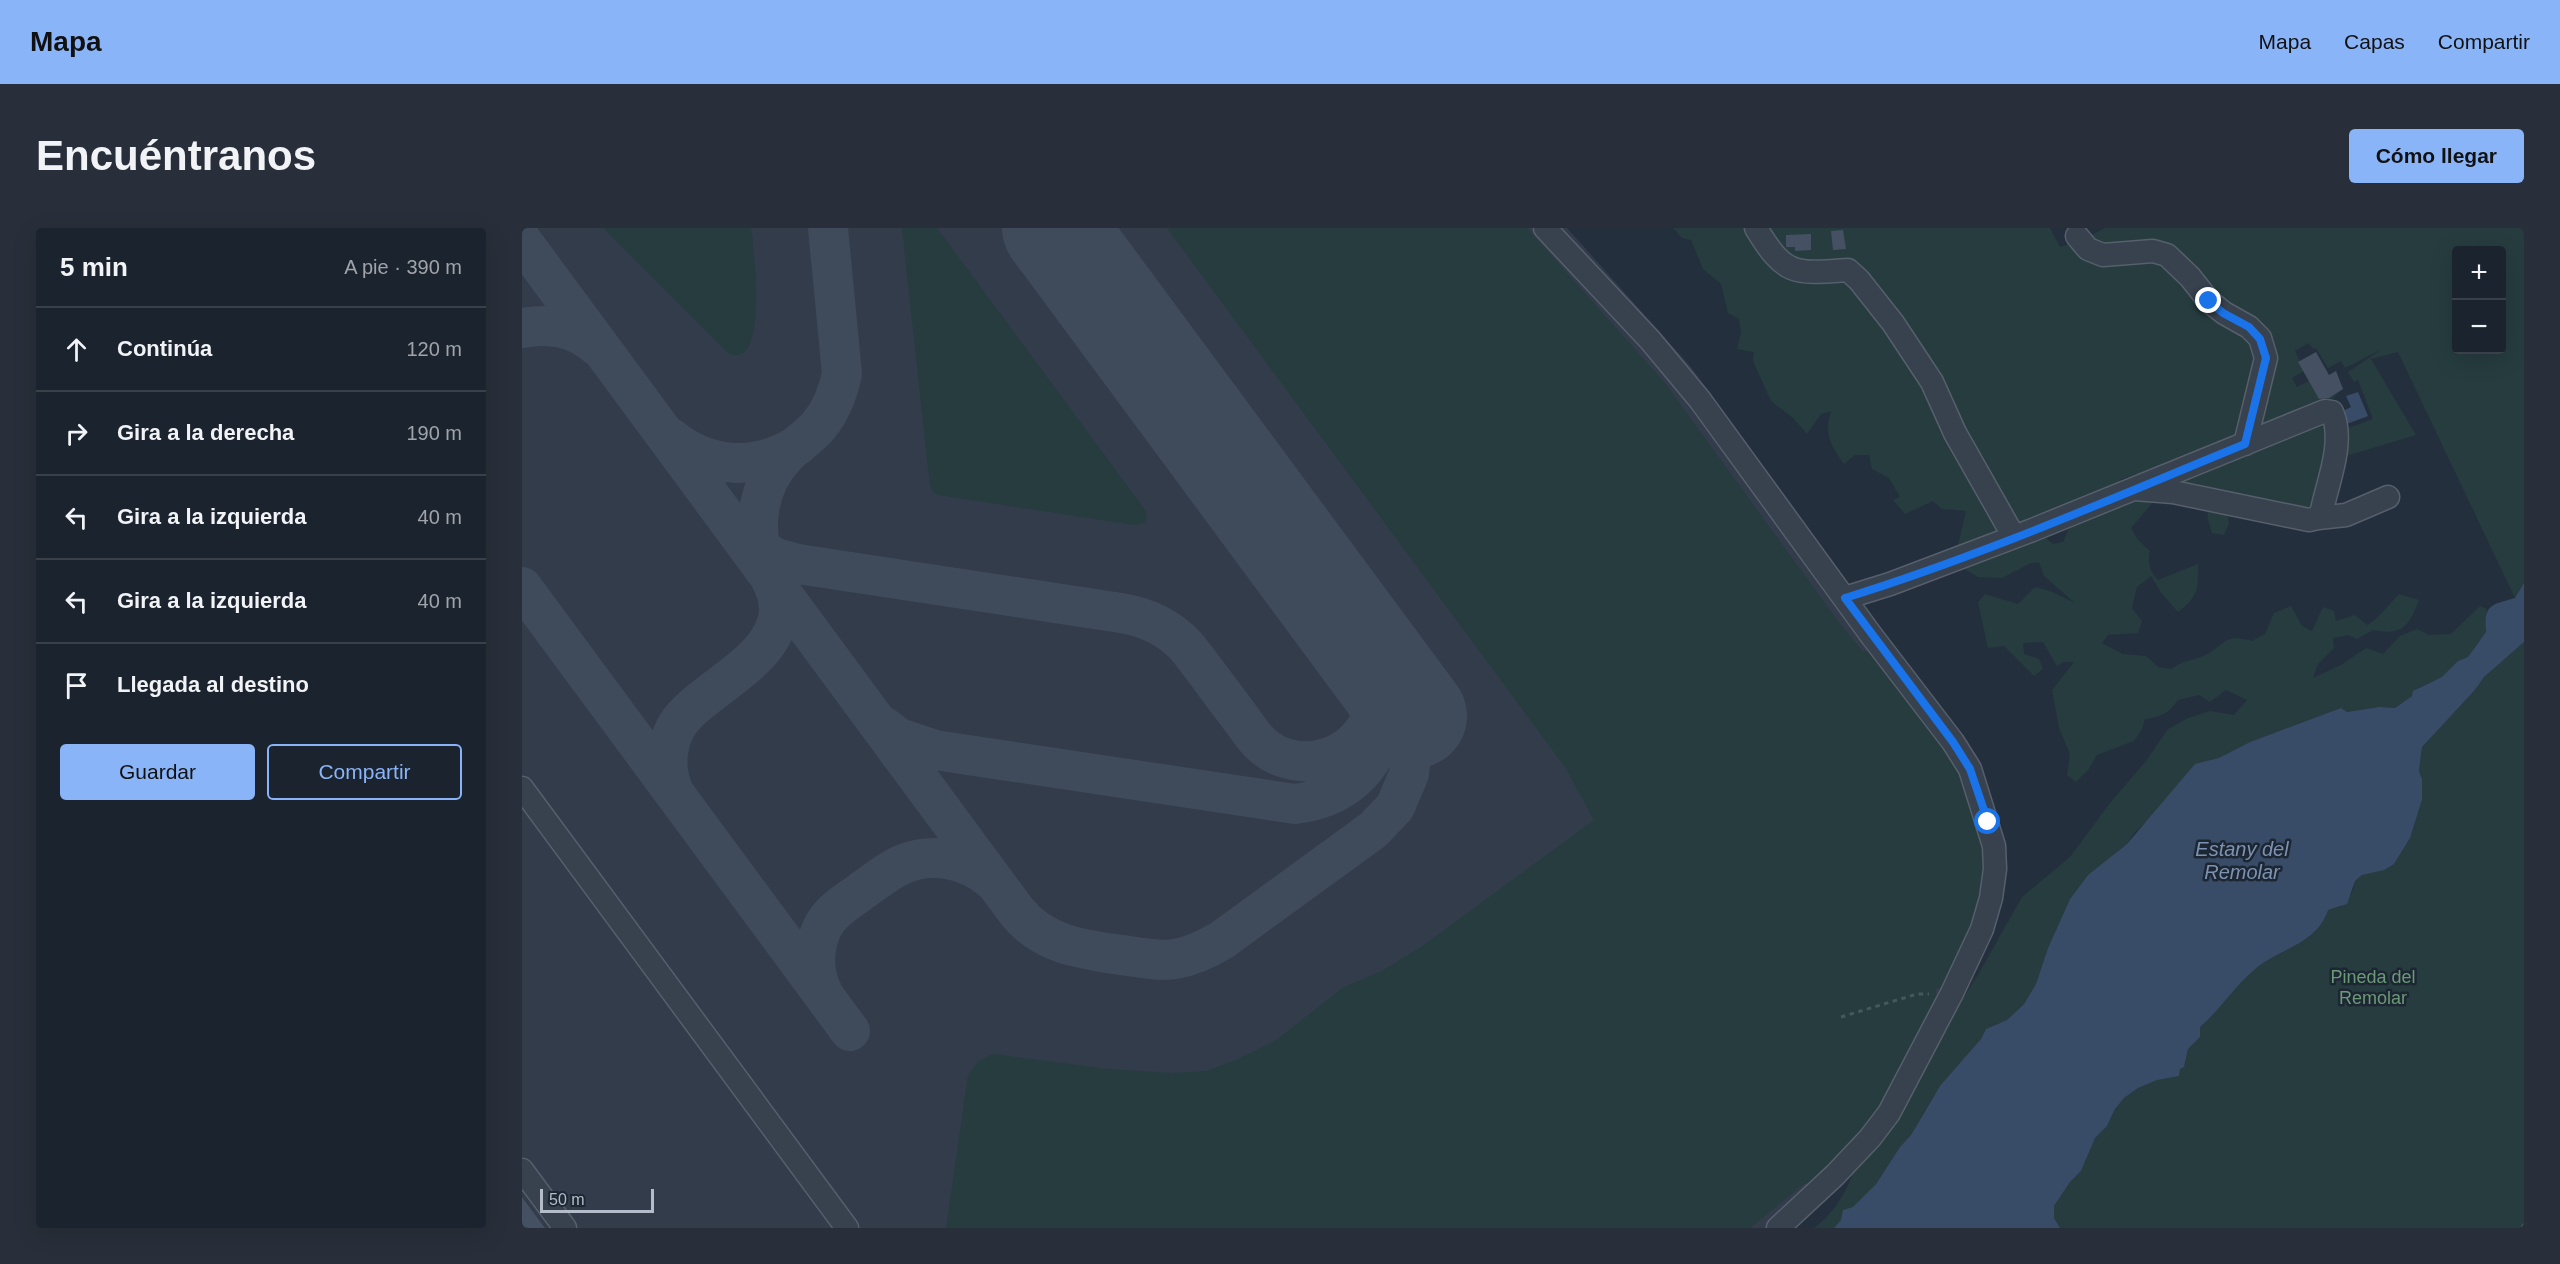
<!DOCTYPE html>
<html lang="es">
<head>
<meta charset="utf-8">
<style>
	:root { --surface:#1b232e; --page:#282f3a; --text:#f1f3f6; --muted:#a0a4aa; --line:#39404a; --accent:#8ab4f8 }
	body { margin:0; font-family:Helvetica,sans-serif; background:var(--page); color:var(--text) }
	.controls { position:absolute; right:18px; top:18px; display:grid; overflow:hidden; border-radius:6px; box-shadow:0 6px 24px #0002 }
	.controls button { width:54px; height:54px; display:grid; place-items:center; padding:0; border:0; border-bottom:2px solid var(--line); background:var(--surface); color:var(--text); font:30px sans-serif }
	.scale { position:absolute; left:18px; bottom:15px; width:114px; box-sizing:border-box; padding-left:6px; border:3px solid #b4bcc9; border-top:0; font-size:16px; line-height:21px; white-space:nowrap; color:#b4bcc9; -webkit-text-stroke:4px #1d2633; paint-order:stroke }
	.stop { position:absolute; width:18px; height:18px; margin:-14px; border:4px solid #1a73e8; border-radius:50%; background:#fff }
	.stop.end { background:#1a73e8; border-color:#fff; box-shadow:0 2px 6px #0008 }
	.list { margin:0; padding:0; list-style:none }
	h2 { display:flex; justify-content:space-between; align-items:center; height:78px; margin:0; padding:0 24px; font-size:26px }
	h2 small { font-size:20px; font-weight:400; color:var(--muted) }
	.list li { display:grid; grid-template-columns:39px 1fr auto; gap:18px; align-items:center; box-sizing:border-box; height:84px; padding:0 24px; border-top:2px solid var(--line) }
	.list b { display:block; font-size:22px; white-space:nowrap }
	.list em { font-size:20px; font-style:normal; color:var(--muted) }
	.actions { display:flex; gap:12px; padding:18px 24px }
	.actions a { flex:1; padding:14px 0; border:2px solid var(--accent); border-radius:6px; text-align:center; font-size:21px; color:var(--accent) }
	.actions .main { background:var(--accent); color:#111 }
	.icon { flex:none; width:33px; height:33px; fill:none; stroke:currentColor; stroke-width:2; stroke-linecap:round; stroke-linejoin:round }
	.map { position:relative; flex:none; width:2002px; height:1000px; overflow:hidden; border-radius:6px }
	header { display:flex; align-items:center; gap:36px; box-sizing:border-box; height:84px; padding:0 30px; background:var(--accent); color:#111 }
	header strong { font-size:28px }
	nav { display:flex; gap:33px; margin-inline-start:auto; font-size:21px }
	.intro { display:flex; align-items:center; justify-content:space-between; box-sizing:border-box; height:144px; padding:0 36px }
	h1 { margin:0; font-size:42px }
	.button { padding:15px 27px; border-radius:6px; background:var(--accent); color:#111; font-size:21px; font-weight:700 }
	main { display:flex; gap:36px; padding:0 36px }
	aside { flex:1; background:var(--surface); border-radius:6px; box-shadow:0 6px 24px #0002 }
	.map>svg:first-child { display:block }
	.airport { fill:#323c4b }
	.green { fill:#263c3f; fill-rule:evenodd }
	.water { fill:#394c67 }
	.lines { fill:none; stroke-linecap:round; stroke-linejoin:round }
	.taxiway { stroke:#3f4a5a; stroke-width:40 }
	.runway { stroke:#3f4a5a; stroke-width:104 }
	.building { fill:#455162 }
	.minor-casing { stroke:#565f6c; stroke-width:25 }
	.path { stroke:#44595c; stroke-width:3; stroke-dasharray:4.5 4.5; stroke-linecap:butt }
	.minor { stroke:#38414e; stroke-width:22 }
	.route { stroke:#1a73e8; stroke-width:8 }
	.labels { text-anchor:middle; stroke-width:5; stroke-linejoin:round; paint-order:stroke }
	.park-label { font-size:18px; fill:#6b9a76; stroke:#1d2633 }
	.water-label { font-size:20px; font-style:italic; fill:#7c92b1; stroke:#1d2633 }
</style>
</head>
<body>
<header>
<strong>Mapa</strong>
<nav><a>Mapa</a><a>Capas</a><a>Compartir</a></nav>
</header>
<div class="intro"><h1>Encuéntranos</h1><a class="button">Cómo llegar</a></div>
<main>
<aside>
<h2>5 min<small>A pie · 390 m</small></h2>
<ul class="list">
<li><svg class="icon" aria-label="ahead" viewBox="0 0 24 24"><path d="M12 20V5M6 11l6-6 6 6"/></svg><div><b>Continúa</b></div><em>120 m</em></li>
<li><svg class="icon" aria-label="right" viewBox="0 0 24 24"><path d="M7 20v-9h11M14 6l5 5-5 5"/></svg><div><b>Gira a la derecha</b></div><em>190 m</em></li>
<li><svg class="icon" aria-label="left" viewBox="0 0 24 24"><path d="M17 20v-9H6M10 6l-5 5 5 5"/></svg><div><b>Gira a la izquierda</b></div><em>40 m</em></li>
<li><svg class="icon" aria-label="left" viewBox="0 0 24 24"><path d="M17 20v-9H6M10 6l-5 5 5 5"/></svg><div><b>Gira a la izquierda</b></div><em>40 m</em></li>
<li><svg class="icon" aria-label="arrive" viewBox="0 0 24 24"><path d="M6 21V4h12l-3 4 3 4H6"/></svg><div><b>Llegada al destino</b></div></li>
</ul>
<div class="actions"><a class="main">Guardar</a><a>Compartir</a></div>
</aside>
<div class="map">
<svg width="2002" height="1000" viewBox="0 0 2002 1000">
	<rect width="100%" height="100%" fill="#242f3e"/>
	<path class="airport" d="M 0,0 L 1045,0 L 1169,139 L 1359,404 L 1436,762 L 1261,1000 L 23,1000 L 0,969 Z"/>
	<path class="green" d="M 81,0 L 229,0 C 232,19 247,145 206,125 Z
		M 380,0 L 415,0 L 623,282 L 625,287 L 623,295 L 613,297 L 416,267 L 411,264 L 408,258 Z
		M 645,0 L 1005,0 L 1142,154 L 1318,396 L 1341,424 L 1349,421 L 1388,469 L 1444,553 L 1464,627 L 1463,659 L 1426,758 L 1413,760 L 1416,774 L 1359,880 L 1290,961 L 1283,955 L 1228,1000 L 424,1000 L 446,847 L 456,834 L 471,826 L 585,841 L 651,845 L 685,843 L 714,832 L 753,813 L 822,759 L 860,743 L 899,719 L 1072,592 L 1043,539 Z
		M 1151,0 L 1528,0 L 1538,19 L 1556,14 L 1583,0 L 2002,0 L 2002,355 L 1993,370 L 1876,124 L 1849,131 L 1894,207 L 1814,231 L 1821,202 L 1851,191 L 1836,152 L 1832,154 L 1826,144 L 1860,121 L 1823,140 L 1819,133 L 1806,140 L 1794,120 L 1791,121 L 1787,115 L 1773,123 L 1782,143 L 1770,150 L 1775,159 L 1787,153 L 1799,174 L 1818,164 L 1807,174 L 1800,192 L 1810,201 L 1793,282 L 1623,258 L 1614,246 L 1599,251 L 1588,267 L 1608,263 L 1632,273 L 1609,300 L 1616,312 L 1628,323 C 1625,334 1628,344 1636,352 L 1676,336 C 1676,362 1677,368 1656,384 L 1640,366 L 1629,348 L 1615,359 L 1610,380 L 1620,393 L 1616,405 L 1586,407 L 1580,415 L 1601,426 L 1624,428 L 1636,439 L 1649,441 C 1664,431 1668,434 1681,428 C 1703,419 1700,404 1730,413 L 1743,406 L 1752,385 L 1769,378 L 1780,398 L 1790,403 L 1801,379 L 1812,383 L 1814,393 L 1833,387 L 1845,397 C 1858,390 1866,377 1877,366 L 1897,372 C 1887,398 1881,408 1851,402 L 1835,411 L 1826,407 L 1811,410 L 1812,420 L 1796,436 L 1791,450 L 1819,437 L 1844,420 L 1861,426 L 1878,408 L 1895,401 L 1907,407 L 1929,406 L 1958,378 L 1965,381 L 1963,392 L 1964,404 L 1946,429 L 1936,433 L 1921,449 L 1898,459 L 1890,468 L 1873,480 L 1857,479 L 1825,484 L 1819,480 L 1728,514 L 1661,551 L 1630,589 L 1612,605 L 1605,616 L 1566,647 L 1548,671 L 1526,720 L 1514,756 L 1502,776 L 1485,792 L 1464,801 L 1459,811 L 1411,869 L 1389,907 L 1378,919 L 1354,956 L 1312,1000 L 1292,1000 C 1312,985 1322,968 1331,945 L 1457,745 L 1500,669 L 1548,629 L 1588,575 L 1624,533 L 1646,501 L 1666,490 L 1688,483 L 1712,487 L 1725,472 L 1704,462 L 1688,474 L 1677,467 L 1656,472 C 1647,485 1639,489 1623,491 L 1620,501 L 1612,513 L 1575,527 L 1566,542 L 1554,554 L 1545,547 L 1548,526 L 1537,500 L 1530,462 L 1552,434 L 1542,434 L 1535,438 L 1521,414 L 1501,415 L 1502,426 L 1517,431 L 1521,441 L 1512,448 L 1482,418 L 1466,420 L 1456,374 L 1463,366 L 1496,376 L 1513,359 L 1528,363 L 1553,375 L 1522,348 L 1517,334 L 1509,335 L 1480,350 L 1456,349 L 1441,340 L 1434,326 L 1444,283 L 1420,281 L 1411,273 L 1383,286 L 1371,272 L 1378,269 L 1367,250 L 1350,241 L 1347,227 L 1333,227 L 1322,236 C 1308,216 1302,207 1309,183 L 1299,186 L 1285,206 L 1271,190 L 1249,173 L 1231,133 L 1232,124 L 1215,121 L 1219,105 L 1217,91 L 1206,85 L 1199,56 L 1181,41 L 1169,12 L 1160,10 ZM 1934,22 L 1980,22 L 1980,122 L 1934,122 ZM 1555,283 L 1541,314 L 1531,316 L 1518,305 Z
		M 1703,275 L 1707,295 L 1702,307 L 1690,305 L 1686,292 L 1685,279 Z
		M 2002,414 L 2002,1000 L 1538,1000 L 1532,990 L 1532,978 L 1548,954 L 1559,943 L 1573,910 L 1585,898 L 1593,881 L 1602,870 L 1616,860 L 1662,839 L 1666,821 L 1678,809 L 1678,799 C 1698,782 1712,759 1731,742 C 1755,721 1796,717 1805,682 L 1819,679 L 1830,665 L 1833,653 L 1840,647 L 1872,636 L 1888,610 L 1900,572 L 1900,551 L 1897,543 L 1900,519 L 1952,463 L 1961,449 Z"/>
	<path class="water" d="M 1836,164 L 1846,188 L 1822,197 L 1823,182 L 1829,179 L 1824,168 Z
		M 2002,355 L 2002,414 L 1962,449 L 1952,463 L 1900,519 L 1897,543 L 1900,551 L 1900,572 L 1888,610 L 1872,636 L 1862,642 L 1840,647 L 1833,653 L 1825,676 L 1806,682 C 1795,717 1755,721 1732,742 C 1712,759 1698,782 1678,799 L 1678,809 L 1666,821 L 1662,839 L 1658,841 L 1657,848 L 1635,852 L 1616,860 L 1602,870 L 1593,881 L 1585,898 L 1573,910 L 1559,943 L 1548,954 L 1532,978 L 1532,990 L 1538,1000 L 1312,1000 L 1319,992 L 1321,982 L 1331,979 L 1354,956 L 1378,919 L 1389,907 L 1418,858 L 1459,811 L 1464,801 L 1485,792 L 1502,776 L 1514,756 L 1526,720 L 1548,671 L 1566,647 L 1605,616 L 1673,536 L 1697,530 L 1728,514 L 1819,480 L 1825,484 L 1857,479 L 1873,480 L 1890,468 L 1891,463 L 1920,449 L 1936,433 L 1946,429 L 1964,404 C 1961,376 1970,377 1993,370 Z"/>
	<g class="lines">
		<path class="taxiway" d="M 0,13 L 495,684 C 522,717 559,721 599,727 C 617,729 635,734 653,731 C 671,728 685,721 700,712 L 851,602 L 873,579 L 887,546 L 889,527 L 883,484 L 869,456
			M 0,100 C 29,95 53,99 76,119
			M 149,210 C 187,241 235,243 276,217
			M 223,312 L 254,330 L 276,336 L 599,385 C 625,389 646,399 664,418 C 681,439 697,462 714,484 C 722,494 729,507 739,516 C 778,552 844,528 853,476 C 856,460 851,443 847,427
			M 244,339 C 229,301 235,257 264,227 C 275,216 289,208 298,196 C 310,181 316,164 320,146 L 306,0
			M 0,359 L 328,803
			M 361,498 L 377,510 L 413,522 L 773,576 C 821,570 854,542 863,494
			M 153,566 C 140,540 144,505 165,485 C 201,449 284,415 248,350
			M 301,765 C 288,740 291,704 312,684 C 320,676 332,669 341,662 C 354,653 366,643 379,637 C 410,623 445,631 470,652"/>
		<path class="runway" d="M 532,0 L 893,488"/>
	</g>
	<path class="building" d="M 1321,2 L 1324,21 L 1311,22 L 1309,3 Z
		M 1289,6 L 1289,22 L 1273,23 L 1273,19 L 1264,19 L 1264,7 Z
		M 1794,124 L 1807,147 L 1814,143 L 1821,161 L 1807,170 L 1797,171 L 1776,134 Z
		M 0,969 L 23,1000 L 0,1000 Z"/>
	<g class="lines">
		<defs>
			<path id="minor" d="M 1023,0 L 1128,112 L 1178,172 L 1349,407 L 1431,514 L 1448,541 L 1472,618 L 1473,641 L 1469,670 L 1460,701 L 1430,765 L 1367,885 L 1348,910 L 1313,947 L 1256,1000
				M 1234,0 C 1263,48 1272,46 1326,42 L 1337,52 L 1371,95 L 1410,154 L 1433,205 L 1492,309
				M 1555,8 L 1566,21 L 1581,27 L 1631,23 L 1645,27 L 1668,49 L 1687,73 L 1702,85 L 1727,99 L 1738,110 L 1744,130 L 1723,216
				M 1796,290 L 1824,287 L 1866,269
				M 1323,370 L 1368,356 L 1508,303 L 1803,183 L 1810,184 C 1823,213 1806,253 1800,282 L 1796,290 L 1787,292 L 1651,264 L 1613,261
				M 0,560 L 325,1000
				M 0,942 L 43,1000"/>
		</defs>
		<use href="#minor" class="minor-casing"/>
		<path class="path" d="M 1319,789 L 1395,766 L 1407,766
			M 2000,1000 L 2002,996"/>
		<use href="#minor" class="minor"/>
	</g>
	<g class="lines">
		<path class="route" d="M 1466,594 L 1448,541 L 1431,514 L 1323,370 C 1459,328 1591,270 1723,216 L 1744,130 L 1738,111 L 1727,99 L 1701,85 L 1687,73"/>
	</g>
	<g class="labels">
		<g class="park-label">
			<text x="1851" y="755">Pineda del<tspan x="1851" dy="21">Remolar</tspan></text>
		</g>
		<g class="water-label">
			<text x="1720" y="628">Estany del<tspan x="1720" dy="23">Remolar</tspan></text>
		</g>
	</g>
</svg>
<div class="controls">
<button>+</button>
<button>−</button>
</div>
<div class="scale">50 m</div>
<div class="stop" style="left:1466px;top:594px"></div>
<div class="stop end" style="left:1687px;top:73px"></div>
</div>
</main>
</body>
</html>
